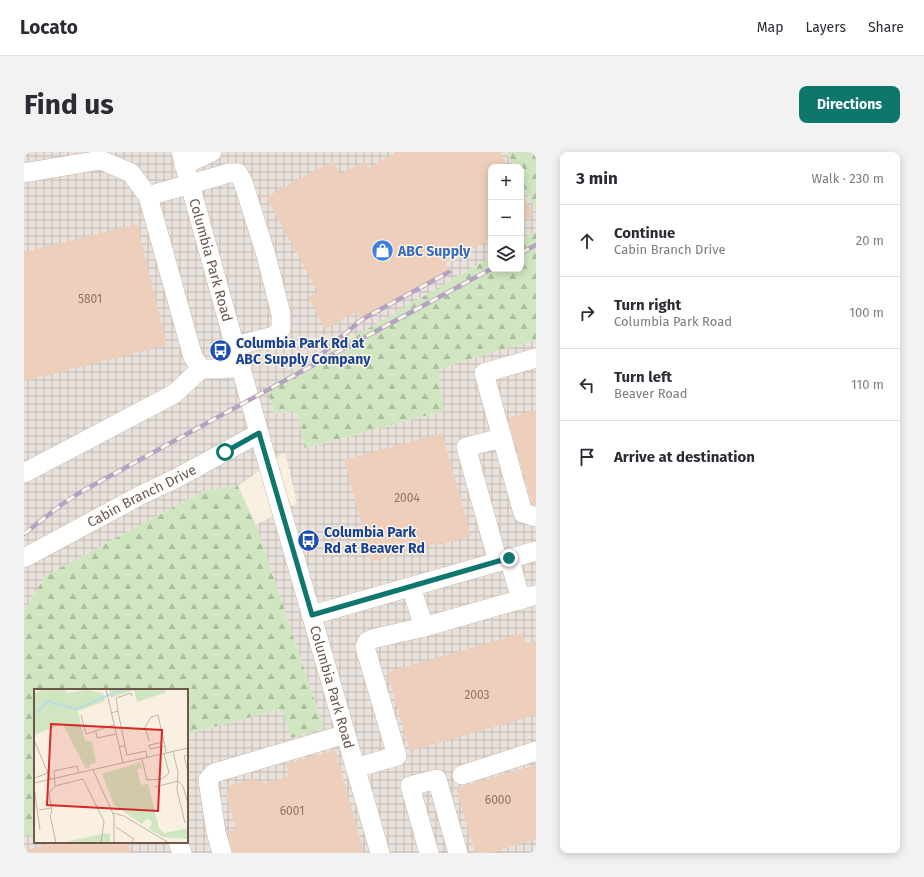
<!DOCTYPE html>
<html lang="en">
<head>
<meta charset="utf-8">
<style>
	:root { --surface:#fff; --page:#f2f2f3; --text:#2b2b33; --muted:#7c7c81; --line:#e1e1e2; --accent:#0f766e }
	body { margin:0; font-family:"Fira Sans",sans-serif; background:var(--page); color:var(--text) }
	.controls { position:absolute; right:12px; top:12px; display:grid; overflow:hidden; border-radius:8px; box-shadow:0 2px 10px #0003 }
	.controls button { width:36px; height:36px; display:grid; place-items:center; padding:0; border:0; border-bottom:1px solid var(--line); background:var(--surface); color:var(--text); font:20px sans-serif }
	.stop { position:absolute; width:12px; height:12px; margin:-9px; border:3px solid #0f766e; border-radius:50%; background:#fff }
	.stop.end { background:#0f766e; border-color:#fff; box-shadow:0 1px 4px #0008 }
	.list { margin:0; padding:0; list-style:none }
	h2 { display:flex; justify-content:space-between; align-items:center; height:52px; margin:0; padding:0 16px; font-size:17px }
	h2 small { font-size:13px; font-weight:400; color:var(--muted) }
	.list li { display:grid; grid-template-columns:26px 1fr auto; gap:12px; align-items:center; box-sizing:border-box; height:72px; padding:0 16px; border-top:1px solid var(--line) }
	.list b { display:block; font-size:15px; white-space:nowrap }
	.list p { margin:0; font-size:13px; white-space:nowrap; color:var(--muted) }
	.list em { font-size:13px; font-style:normal; color:var(--muted) }
	.icon { flex:none; width:22px; height:22px; fill:none; stroke:currentColor; stroke-width:2; stroke-linecap:round; stroke-linejoin:round }
	.map { position:relative; flex:none; width:512px; height:701px; overflow:hidden; border-radius:8px }
	header { display:flex; align-items:center; gap:24px; box-sizing:border-box; height:56px; padding:0 20px; background:var(--surface); border-bottom:1px solid var(--line) }
	header strong { font-size:19px }
	nav { display:flex; gap:22px; margin-inline-start:auto; font-size:14px }
	.intro { display:flex; align-items:center; justify-content:space-between; box-sizing:border-box; height:96px; padding:0 24px }
	h1 { margin:0; font-size:28px }
	.button { padding:10px 18px; border-radius:8px; background:var(--accent); color:#fff; font-size:14px; font-weight:700 }
	main { display:flex; gap:24px; padding:0 24px }
	aside { flex:1; background:var(--surface); border-radius:8px; box-shadow:0 2px 10px #0003 }
	.map>svg:first-child { display:block }
	.industrial { fill:url(#industrial-grid) }
	.forest { fill:url(#forest-firs) }
	.building { fill:#edcfbb }
	.lines { fill:none; stroke-linecap:round; stroke-linejoin:round }
	.minor-casing { stroke:#c9b8a9; stroke-width:20 }
	.minor { stroke:#fff; stroke-width:19 }
	.rail-casing { stroke:#b3a2c2; stroke-width:4.5 }
	.rail { stroke:#fef5e7; stroke-width:3; stroke-dasharray:9; stroke-linecap:butt }
	.route { stroke:#0f766e; stroke-width:5 }
	.labels { text-anchor:middle; stroke-width:3; stroke-linejoin:round; paint-order:stroke }
	.number-label { font-size:12px; fill:#8e7566 }
	.shop-label { font-size:14px; font-weight:bold; fill:#366cbe; stroke:#fef5e7; text-anchor:start }
	.street-label { font-size:14px; fill:#6f574a; stroke:#fef5e7 }
	.transit-label { font-size:14px; font-weight:bold; fill:#164399; stroke:#fef5e7; text-anchor:start }
	.inset-river { fill:none; stroke:#b8dce2; stroke-width:2 }
	.inset-road { fill:none; stroke:#c2b3a5; stroke-width:1 }
	.view { fill:#d62828; fill-opacity:0.15; stroke:#d62828; stroke-width:2 }
	.inset-edge { fill:none; stroke:#6f574a; stroke-width:2 }
</style>
</head>
<body>
<header>
<strong>Locato</strong>
<nav><a>Map</a><a>Layers</a><a>Share</a></nav>
</header>
<div class="intro"><h1>Find us</h1><a class="button">Directions</a></div>
<main>
<div class="map">
<svg width="512" height="701" viewBox="0 0 512 701">
	<defs>
		<pattern id="industrial-grid" width="8" height="8" patternUnits="userSpaceOnUse"><rect width="8" height="8" fill="#e9e2dc"/><path d="M0 4h8M4 0v8" fill="none" stroke="#c1bab4"/></pattern>
		<pattern id="forest-firs" width="22" height="20" patternUnits="userSpaceOnUse"><rect width="22" height="20" fill="#d0e6c1"/><path d="M5 1l3.5 6h-7zM16 11l3.5 6h-7z" fill="#adbd9f"/></pattern>
	</defs>
	<rect width="100%" height="100%" fill="#faf0e1"/>
	<path class="industrial" d="M 0,0 L 482,0 L 490,15 L 467,15 L 467,105 L 242,236 L 272,260 L 282,296 L 420,259 L 413,219 L 432,211 L 512,188 L 512,701 L 0,701 L 0,684 L 11,680 L 11,690 L 163,690 L 163,582 L 257,557 L 300,576 L 232,373 L 273,351 L 261,300 L 214,334 L 180,339 L 21,424 L 0,459 Z
		M 497,29 L 512,59 L 512,79 L 497,88 Z"/>
	<path class="forest" d="M 482,0 L 512,0 L 512,59 L 497,29 L 497,15 L 490,15 Z
		M 512,79 L 512,188 L 432,211 L 414,219 L 420,259 L 281,296 L 272,260 L 251,262 L 242,236 L 467,105 L 467,117 L 497,117 L 497,88 Z
		M 214,334 L 232,373 L 300,576 L 268,586 L 257,557 L 163,582 L 163,538 L 11,538 L 11,680 L 0,684 L 0,459 L 21,424 L 180,339 Z"/>
	<path class="building" d="M 373,0 L 476,0 L 484,15 L 467,15 L 467,87 L 421,111 L 426,119 L 337,167 L 333,159 L 301,177 L 284,145 L 294,140 L 242,45 L 309,9 L 316,22 L 341,9 L 344,16 Z
		M 497,40 L 510,63 L 497,70 Z
		M 113,72 L 143,193 L 0,229 L 0,100 Z
		M 512,258 L 512,353 L 510,353 L 508,352 L 484,266 Z
		M 418,281 L 447,384 L 411,394 L 410,392 L 348,409 L 320,308 Z
		M 499,481 L 502,492 L 512,489 L 512,563 L 386,599 L 363,520 Z
		M 311,598 L 340,701 L 209,701 L 203,680 L 212,677 L 202,642 L 206,641 L 204,634 L 229,627 L 240,631 L 265,624 L 262,612 Z
		M 512,613 L 512,687 L 465,701 L 451,701 L 432,636 Z
		M 31,690 L 104,690 L 107,701 L 4,701 L 3,698 Z"/>
	<g class="lines">
		<defs>
			<g id="minor">
				<path id="s1" d="M 157,0 L 235,281 L 356,701"/>
				<path d="M 160,13 L 188,0"/>
				<path d="M 0,21 L 77,8 L 107,21 L 124,44 L 169,205 L 177,217 L 150,242 L 0,321"/>
				<path d="M 124,44 L 195,24 L 204,21 L 214,21 L 219,30 L 242,103 L 257,162 L 257,177 L 250,184 L 211,194"/>
				<path d="M 512,206 L 460,221 L 499,361 L 512,365"/>
				<path d="M 177,217 L 196,217 L 218,215"/>
				<path id="s2" d="M 0,406 L 115,344 L 153,326 L 235,281"/>
				<path d="M 485,406 L 497,448"/>
				<path d="M 474,410 L 442,295 L 478,286"/>
				<path d="M 387,435 L 400,475 L 512,443"/>
				<path d="M 288,463 L 512,399"/>
				<path d="M 331,616 L 373,604 L 341,495 L 343,490 L 348,487 L 400,475"/>
				<path d="M 438,623 L 512,599"/>
				<path d="M 154,690 L 158,701"/>
				<path d="M 198,701 L 192,680 L 184,628 L 190,621 L 322,582"/>
				<path d="M 405,701 L 386,634 L 413,627 L 434,701"/>
			</g>
		</defs>
		<use href="#minor" class="minor-casing"/>
		<use href="#minor" class="minor"/>
		<defs>
			<path id="rail" d="M 497,101 L 512,93
				M 292,207 L 337,168 L 425,120
				M 0,382 L 37,353 L 55,341 L 271,223 L 467,117"/>
		</defs>
		<use href="#rail" class="rail-casing"/>
		<use href="#rail" class="rail"/>
	</g>
	<g class="lines">
		<path class="route" d="M 201,300 L 235,281 L 288,463 L 485,406"/>
	</g>
	<defs>
		<symbol id="shop-disc" viewBox="-11 -11 22 22"><circle r="9.5" fill="#3f7fe0" stroke="#fef5e7"/><path d="M-5-2.5h2.3a2.7 3.5 0 0 1 5.4 0H5L5.5 6h-11ZM-1.5-2.5h3a1.5 2.3 0 0 0-3 0Z" fill="#fff"/></symbol>
		<symbol id="bus-disc" viewBox="-11 -11 22 22"><circle r="9.5" fill="#1a4fb4" stroke="#fef5e7"/><path d="M-5-6H5V4H4V6H2V4H-2V6H-4V4H-5ZM-3.5-4V0h7V-4ZM-3.5 1.2v1.5H-2V1.2ZM2 1.2v1.5H3.5V1.2Z" fill="#fff"/></symbol>
	</defs>
	<g fill-rule="evenodd">
		<use href="#shop-disc" x="346" y="86" width="25" height="25"/>
		<use href="#bus-disc" x="184" y="186" width="25" height="25"/>
		<use href="#bus-disc" x="272" y="376" width="25" height="25"/>
	</g>
	<g class="labels">
		<g class="number-label">
			<text x="66" y="151">5801</text>
			<text x="383" y="350">2004</text>
			<text x="453" y="547">2003</text>
			<text x="474" y="652">6000</text>
			<text x="268" y="663">6001</text>
		</g>
		<g class="shop-label">
			<text x="374" y="104">ABC Supply</text>
		</g>
		<g class="street-label">
			<text dy="5" stroke="none"><textPath href="#s1" startOffset="112">Columbia Park Road</textPath></text>
			<text dy="5" stroke="none"><textPath href="#s2" startOffset="133">Cabin Branch Drive</textPath></text>
			<text dy="5" stroke="none"><textPath href="#s1" startOffset="556">Columbia Park Road</textPath></text>
		</g>
		<g class="transit-label">
			<text x="212" y="196">Columbia Park Rd at<tspan x="212" dy="16">ABC Supply Company</tspan></text>
			<text x="300" y="385">Columbia Park<tspan x="300" dy="16">Rd at Beaver Rd</tspan></text>
		</g>
	</g>
	<g transform="translate(10 537)">
		<rect width="154" height="154" fill="#faf0e1"/>
		<path d="M 9,0 L 31,0 L 32,4 L 53,1 L 69,4 L 71,12 L 44,22 L 51,52 L 58,52 L 62,74 L 56,75 L 56,78 L 52,80 L 29,35 L 0,46 L 0,5 ZM 132,0 L 131,4 L 103,13 L 100,1 L 77,9 L 75,1 ZM 107,73 L 108,79 L 103,80 L 107,96 L 114,95 L 125,139 L 130,144 L 154,139 L 154,150 L 129,148 L 115,140 L 118,133 L 113,129 L 108,135 L 80,116 L 68,85 ZM 72,144 L 76,145 L 76,154 L 28,154 Z" fill="#d0e6c1"/>
		<path class="inset-river" d="M 0,22 L 6,21 L 13,12 L 42,20 L 89,0"/>
		<path class="inset-road" d="M 72,0 L 89,74M 84,22 L 82,9 L 97,4 L 98,7M 77,24 L 84,22 L 91,57 L 85,58M 47,26 L 52,45 L 80,36M 62,43 L 63,49 L 82,45M 0,51 L 17,91M 115,52 L 111,38 L 117,28 L 124,26 L 130,53M 91,57 L 93,66 L 112,62 L 113,69M 131,57 L 130,53 L 115,56 L 116,60 L 131,57 L 132,64M 139,63 L 144,83 L 143,101 L 151,134M 154,66 L 150,67 L 154,83M 108,70 L 113,91 L 128,90 L 135,84 L 130,65M 59,81 L 80,127 L 80,154M 0,89 L 14,84M 0,94 L 154,59M 21,97 L 20,82 L 43,77 L 45,84M 0,98 L 6,141M 121,98 L 144,92 L 149,97 L 154,115M 5,121 L 17,119M 79,124 L 90,127 L 135,154M 82,138 L 100,150 L 97,154M 22,154 L 16,126 L 18,123 L 15,104 L 21,97 L 49,90 L 70,132 L 67,154"/>
		<path class="view" d="M 17,35 L 128,41 L 124,122 L 13,116 Z"/>
		<rect width="154" height="154" class="inset-edge"/>
	</g>
</svg>
<div class="controls">
<button>+</button>
<button>−</button>
<button><svg class="icon" aria-label="layers" viewBox="0 0 24 24"><path d="M12 4l9 5-9 5-9-5zM3 14l9 5 9-5"/></svg></button>
</div>
<div class="stop" style="left:201px;top:300px"></div>
<div class="stop end" style="left:485px;top:406px"></div>
</div>
<aside>
<h2>3 min<small>Walk · 230 m</small></h2>
<ul class="list">
<li><svg class="icon" aria-label="ahead" viewBox="0 0 24 24"><path d="M12 20V5M6 11l6-6 6 6"/></svg><div><b>Continue</b><p>Cabin Branch Drive</p></div><em>20 m</em></li>
<li><svg class="icon" aria-label="right" viewBox="0 0 24 24"><path d="M7 20v-9h11M14 6l5 5-5 5"/></svg><div><b>Turn right</b><p>Columbia Park Road</p></div><em>100 m</em></li>
<li><svg class="icon" aria-label="left" viewBox="0 0 24 24"><path d="M17 20v-9H6M10 6l-5 5 5 5"/></svg><div><b>Turn left</b><p>Beaver Road</p></div><em>110 m</em></li>
<li><svg class="icon" aria-label="arrive" viewBox="0 0 24 24"><path d="M6 21V4h12l-3 4 3 4H6"/></svg><div><b>Arrive at destination</b></div></li>
</ul>
</aside>
</main>
</body>
</html>
